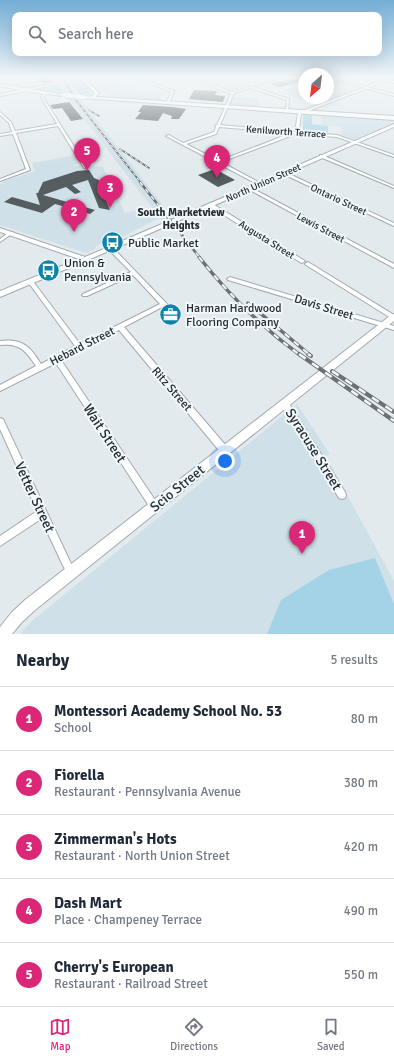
<!DOCTYPE html>
<html lang="en">
<head>
<meta charset="utf-8">
<style>
	:root { --surface:#fff; --page:#f2f2f3; --text:#1f2937; --muted:#747a83; --line:#e0e1e3; --accent:#db2777 }
	body { margin:0; font-family:Signika,sans-serif; background:var(--page); color:var(--text) }
	.compass { position:absolute; left:298px; top:68px; width:36px; height:36px; border-radius:50%; background:var(--surface); box-shadow:0 4px 16px #0002; rotate:208deg }
	.you { position:absolute; left:225px; top:461px; width:14px; height:14px; margin:-10px; border:3px solid #fff; border-radius:50%; background:#1a73e8; box-shadow:0 0 0 6px #1a73e833 }
	.badge { display:grid; place-items:center; width:26px; height:26px; border-radius:50%; background:var(--accent); color:#fff; font-size:13px; font-weight:700 }
	.pin { position:absolute; translate:-50% -33px; filter:drop-shadow(0 1px 2px #0008) }
	.pin::after { content:''; position:absolute; top:21px; width:14px; height:12px; background:inherit; clip-path:polygon(0 0,100% 0,50% 100%) }
	.list { margin:0; padding:0; list-style:none }
	h2 { display:flex; justify-content:space-between; align-items:center; height:52px; margin:0; padding:0 16px; font-size:17px }
	h2 small { font-size:13px; font-weight:400; color:var(--muted) }
	.list li { display:grid; grid-template-columns:26px 1fr auto; gap:12px; align-items:center; box-sizing:border-box; height:64px; padding:0 16px; border-top:1px solid var(--line) }
	.list b { display:block; font-size:15px; white-space:nowrap }
	.list p { margin:0; font-size:13px; white-space:nowrap; color:var(--muted) }
	.list em { font-size:13px; font-style:normal; color:var(--muted) }
	.icon { flex:none; width:22px; height:22px; fill:none; stroke:currentColor; stroke-width:2; stroke-linecap:round; stroke-linejoin:round }
	.map { position:relative; flex:none; width:394px; height:634px; overflow:hidden }
	.search { position:absolute; background:var(--surface); box-shadow:0 4px 16px #0002; left:12px; right:12px; top:12px; height:44px; display:flex; align-items:center; gap:10px; box-sizing:border-box; padding:0 14px; border-radius:8px; color:var(--muted); font-size:15px }
	.sheet { height:372px; background:var(--surface) }
	nav { display:flex; justify-content:space-around; align-items:center; box-sizing:border-box; height:56px; border-top:1px solid var(--line); background:var(--surface); font-size:11px; color:var(--muted) }
	nav a { display:grid; justify-items:center; gap:2px }
	nav .on { color:var(--accent) }
	.map>svg:first-child { display:block }
	.built { fill:#d0e0e8 }
	.green { fill:#a4d3e7 }
	.building { fill:#555d60 }
	.lines { fill:none; stroke-linecap:round; stroke-linejoin:round }
	.minor-casing { stroke:#a2aaae; stroke-width:2 }
	.tertiary-casing { stroke:#a2aaae; stroke-width:2 }
	.secondary-casing { stroke:#a2aaae; stroke-width:2 }
	.primary-casing { stroke:#a2aaae; stroke-width:2 }
	.minor { fill:#fff; fill-rule:evenodd }
	.tertiary { fill:#fff; fill-rule:evenodd }
	.secondary { fill:#fff; fill-rule:evenodd }
	.primary { fill:#fff; fill-rule:evenodd }
	.rail-far3-casing { stroke:#6b7073; stroke-width:1.5 }
	.rail-far2-casing { stroke:#6b7073; stroke-width:2.5 }
	.rail-far1-casing { stroke:#6b7073; stroke-width:3.5 }
	.rail-casing { stroke:#6b7073; stroke-width:4 }
	.rail-far3 { stroke:#eff8fc; stroke-width:1; stroke-dasharray:3; stroke-linecap:butt }
	.rail-far2 { stroke:#eff8fc; stroke-width:1.5; stroke-dasharray:4.5; stroke-linecap:butt }
	.rail-far1 { stroke:#eff8fc; stroke-width:2; stroke-dasharray:6; stroke-linecap:butt }
	.rail { stroke:#eff8fc; stroke-width:2.5; stroke-dasharray:8; stroke-linecap:butt }
	.primary-bridge-casing { stroke:#a2aaae; stroke-width:5.5; stroke-linecap:butt }
	.primary-bridge { stroke:#fff; stroke-width:4.5 }
	.labels { text-anchor:middle; stroke-width:4; stroke-linejoin:round; paint-order:stroke }
	.far-street-label { font-size:10px; fill:#292c2e; stroke:#eff8fc }
	.far-neighbourhood-label { font-size:11px; font-weight:bold; fill:#292c2e; stroke:#eff8fc }
	.poi-label { font-size:12px; fill:#292c2e; stroke:#eff8fc; text-anchor:start }
	.street-label { font-size:12px; fill:#292c2e; stroke:#eff8fc }
	.near-street-label { font-size:14px; fill:#292c2e; stroke:#eff8fc }
</style>
</head>
<body>
<div class="map">
<svg width="394" height="634" viewBox="0 0 394 634">
	<rect width="100%" height="100%" fill="#e2eaee"/>
	<path class="built" d="M 0,77 L 68,77 L 70,83 L 69,84 L 175,221 L 163,222 L 54,80 L 50,78 L 55,83 L 26,89 L 0,83 L 6,80 Z
		M 90,77 L 102,77 L 107,79 L 112,78 L 146,94 L 162,90 L 166,92 L 160,100 L 111,97 L 98,90 L 87,80 Z
		M 191,77 L 283,77 L 230,91 Z
		M 304,84 L 304,98 L 328,98 L 328,90 L 342,95 L 316,104 L 277,92 Z
		M 232,97 L 250,98 L 260,98 L 258,107 L 230,105 Z
		M 321,115 L 394,120 L 394,123 L 354,139 L 341,135 L 342,132 L 340,127 L 322,125 Z
		M 72,156 L 76,163 L 74,166 L 88,165 L 103,167 L 125,213 L 142,209 L 144,212 L 152,210 L 159,218 L 114,241 L 111,240 L 96,246 L 95,249 L 86,253 L 0,225 L 0,184 L 3,183 L 2,182 L 35,171 L 32,163 Z
		M 297,404 L 330,454 L 326,456 L 394,581 L 394,634 L 20,634 L 32,621 Z"/>
	<path class="green" d="M 69,77 L 83,77 L 81,80 L 91,90 L 92,94 L 80,94 L 70,84 Z
		M 57,84 L 65,93 L 34,89 L 35,88 Z
		M 303,114 L 312,114 L 312,124 L 328,126 L 328,133 L 303,131 Z
		M 375,558 L 394,604 L 394,634 L 267,634 L 281,600 L 329,570 Z"/>
	<path class="building" d="M 31,77 L 45,77 L 52,82 L 44,83 Z
		M 298,77 L 304,77 L 304,81 L 280,87 L 271,84 Z
		M 194,90 L 217,91 L 215,95 L 225,96 L 223,102 L 189,99 Z
		M 69,102 L 83,119 L 71,121 L 62,108 L 53,109 L 50,105 Z
		M 143,105 L 172,107 L 186,109 L 179,119 L 171,119 L 172,116 L 163,113 L 158,121 L 135,119 L 141,112 L 138,112 Z
		M 215,169 L 235,180 L 218,187 L 198,175 Z
		M 89,170 L 94,178 L 99,180 L 107,198 L 105,198 L 110,210 L 99,208 L 88,180 L 72,185 L 81,192 L 75,194 L 66,187 L 43,195 L 95,210 L 90,214 L 55,204 L 42,213 L 4,202 L 12,197 L 40,205 L 36,193 L 38,193 L 43,182 L 77,171 Z"/>
	<g class="lines">
		<defs>
			<path id="minor" d="M 135,77 L 137,77 L 174,91 L 169,103 L 167,102 L 171,92 Z
				M 188,77 L 191,77 L 232,92 L 286,77 L 253,87 L 289,99 L 288,112 L 286,111 L 287,100 L 250,88 L 234,93 L 220,125 L 295,132 L 298,113 L 302,111 L 303,112 L 301,113 L 299,132 L 337,135 L 394,155 L 394,157 L 337,137 L 296,134 L 221,162 L 260,183 L 257,184 L 166,136 L 169,135 L 183,143 L 214,132 L 216,127 L 215,126 L 217,125 L 231,94 ZM 219,127 L 291,133 L 219,161 L 186,144 L 216,134 Z
				M 385,79 L 394,81 L 394,83 L 384,81 Z
				M 57,82 L 58,84 L 24,91 L 23,90 Z
				M 45,92 L 47,93 L 43,97 L 87,167 L 84,168 L 58,126 L 16,133 L 30,170 L 0,181 L 0,179 L 26,169 L 13,134 L 0,136 L 0,134 L 12,132 L 9,123 L 0,115 L 0,112 L 11,122 L 15,131 L 57,124 L 41,97 Z
				M 320,155 L 322,155 L 394,186 L 394,188 L 320,157 Z
				M 283,172 L 285,172 L 394,223 L 394,226 L 283,174 Z
				M 248,187 L 250,187 L 394,264 L 394,268 L 248,189 Z
				M 209,204 L 213,204 L 305,261 L 302,263 L 300,262 L 209,206 Z
				M 9,232 L 13,232 L 13,233 L 0,242 L 0,239 Z
				M 108,247 L 112,247 L 167,304 L 166,305 L 124,327 L 228,448 L 229,451 L 228,454 L 225,455 L 222,454 L 119,330 L 83,348 L 82,350 L 79,350 L 61,360 L 157,503 L 158,506 L 157,509 L 154,510 L 151,509 L 56,363 L 0,391 L 0,385 L 36,366 C 26,351 20,343 0,345 L 0,341 C 22,338 30,346 41,364 L 75,346 L 28,282 L 27,281 L 28,280 L 32,280 L 80,344 L 160,304 L 133,275 L 87,296 L 83,296 L 82,295 L 83,294 L 131,272 L 108,249 Z
				M 308,262 L 394,315 L 394,320 L 306,265 L 305,264 L 306,263 Z
				M 230,277 L 394,326 L 394,330 L 228,280 L 227,279 Z
				M 285,401 L 288,402 L 345,492 L 346,495 L 345,498 L 342,499 L 339,498 L 282,406 L 281,404 L 282,402 Z
				M 0,418 L 3,419 L 74,570 L 76,573 L 74,576 L 71,578 L 68,576 L 41,519 L 0,546 L 0,536 L 37,511 L 0,429 Z"/>
			<path id="tertiary" d="M 391,77 L 394,77 L 394,78 L 303,113 L 300,112 Z
				M 394,124 L 394,127 L 116,248 L 0,297 L 0,291 L 79,259 L 0,232 L 0,228 L 85,257 Z
				M 394,314 L 394,321 L 35,610 L 22,622 L 12,634 L 0,634 L 0,627 L 12,612 L 25,600 L 391,315 Z"/>
			<path id="secondary" d="M 85,77 L 89,77 L 86,80 L 99,93 L 94,98 L 91,97 L 95,93 L 82,80 Z
				M 328,77 L 394,94 L 394,96 L 328,78 Z
				M 24,89 L 25,91 L 0,96 L 0,94 Z"/>
			<path id="primary" d="M 0,84 L 66,95 L 64,96 L 29,92 L 0,86 Z
				M 84,96 L 394,116 L 394,120 L 82,98 Z"/>
		</defs>
		<use href="#minor" class="minor-casing"/>
		<use href="#tertiary" class="tertiary-casing"/>
		<use href="#secondary" class="secondary-casing"/>
		<use href="#primary" class="primary-casing"/>
		<use href="#minor" class="minor"/>
		<use href="#tertiary" class="tertiary"/>
		<use href="#secondary" class="secondary"/>
		<use href="#primary" class="primary"/>
		<defs>
			<path id="rail-far3" d="M 62,77 L 75,99 L 141,183
				M 89,110 L 99,116
				M 120,149 L 149,168"/>
			<path id="rail-far2" d="M 140,182 L 200,258"/>
			<path id="rail-far1" d="M 199,257 C 228,294 263,328 300,355
				M 248,303 L 310,355"/>
			<path id="rail" d="M 299,354 L 394,421
				M 308,354 L 311,356
				M 332,371 L 394,412"/>
		</defs>
		<use href="#rail-far3" class="rail-far3-casing"/>
		<use href="#rail-far2" class="rail-far2-casing"/>
		<use href="#rail-far1" class="rail-far1-casing"/>
		<use href="#rail" class="rail-casing"/>
		<use href="#rail-far3" class="rail-far3"/>
		<use href="#rail-far2" class="rail-far2"/>
		<use href="#rail-far1" class="rail-far1"/>
		<use href="#rail" class="rail"/>
		<defs>
			<path id="primary-bridge" d="M 64,95 L 84,97"/>
		</defs>
		<use href="#primary-bridge" class="primary-bridge-casing"/>
		<use href="#primary-bridge" class="primary-bridge"/>
	</g>
	<linearGradient id="sky" x2="0" y2="1"><stop stop-color="#74aed7"/><stop offset="0.47" stop-color="#f2f6f7"/><stop offset="1" stop-color="#f2f6f7" stop-opacity="0"/></linearGradient>
	<rect width="394" height="165" fill="url(#sky)"/>
	<defs>
		<symbol id="bus-disc" viewBox="-11 -11 22 22"><circle r="9.5" fill="#0c83a9" stroke="#eff8fc"/><path d="M-5-6H5V4H4V6H2V4H-2V6H-4V4H-5ZM-3.5-4V0h7V-4ZM-3.5 1.2v1.5H-2V1.2ZM2 1.2v1.5H3.5V1.2Z" fill="#fff"/></symbol>
		<symbol id="office-disc" viewBox="-11 -11 22 22"><circle r="9.5" fill="#0c83a9" stroke="#eff8fc"/><path d="M-6-3h4V-5.5h4V-3h4V5H-6ZM-1-4.5V-3h2v-1.5ZM-6 0V1H6V0Z" fill="#fff"/></symbol>
	</defs>
	<g fill-rule="evenodd">
		<use href="#bus-disc" x="100" y="230" width="25" height="25"/>
		<use href="#bus-disc" x="36" y="258" width="25" height="25"/>
		<use href="#office-disc" x="158" y="302" width="25" height="25"/>
	</g>
	<g class="labels">
		<g class="far-street-label">
			<text transform="translate(286 131) rotate(4)" y="4">Kenilworth Terrace</text>
			<text transform="translate(263 182) rotate(-24)" y="4">North Union Street</text>
			<text transform="translate(339 199) rotate(25)" y="4">Ontario Street</text>
			<text transform="translate(321 227) rotate(28)" y="4">Lewis Street</text>
			<text transform="translate(267 239) rotate(32)" y="4">Augusta Street</text>
		</g>
		<g class="far-neighbourhood-label">
			<text x="181" y="216">South Marketview<tspan x="181" dy="13">Heights</tspan></text>
		</g>
		<g class="poi-label">
			<text x="128" y="247">Public Market</text>
			<text x="64" y="267">Union &amp;<tspan x="64" dy="14">Pennsylvania</tspan></text>
			<text x="186" y="312">Harman Hardwood<tspan x="186" dy="14">Flooring Company</tspan></text>
		</g>
		<g class="street-label">
			<text transform="translate(324 307) rotate(17)" y="4">Davis Street</text>
			<text transform="translate(82 346) rotate(-27)" y="4">Hebard Street</text>
			<text transform="translate(172 389) rotate(49)" y="4">Ritz Street</text>
		</g>
		<g class="near-street-label">
			<text transform="translate(105 433) rotate(57)" y="5">Wait Street</text>
			<text transform="translate(314 449) rotate(58)" y="5">Syracuse Street</text>
			<text transform="translate(177 488) rotate(-39)" y="5">Scio Street</text>
			<text transform="translate(35 497) rotate(65)" y="5">Vetter Street</text>
		</g>
	</g>
</svg>
<svg class="compass" viewBox="-18 -18 36 36"><path d="M0-13l5 13h-10z" fill="#e53935"/><path d="M0 13l5-13h-10z" fill="#747a83"/></svg>
<div class="you"></div>
<div class="pin badge" style="left:302px;top:554px">1</div>
<div class="pin badge" style="left:74px;top:232px">2</div>
<div class="pin badge" style="left:110px;top:208px">3</div>
<div class="pin badge" style="left:217px;top:178px">4</div>
<div class="pin badge" style="left:87px;top:171px">5</div>
<div class="search"><svg class="icon" aria-label="search" viewBox="0 0 24 24"><circle cx="10" cy="10" r="6"/><path d="M15 15l6 6"/></svg>Search here</div>
</div>
<section class="sheet">
<h2>Nearby<small>5 results</small></h2>
<ul class="list">
<li><span class="badge">1</span><div><b>Montessori Academy School No. 53</b><p>School</p></div><em>80 m</em></li>
<li><span class="badge">2</span><div><b>Fiorella</b><p>Restaurant · Pennsylvania Avenue</p></div><em>380 m</em></li>
<li><span class="badge">3</span><div><b>Zimmerman's Hots</b><p>Restaurant · North Union Street</p></div><em>420 m</em></li>
<li><span class="badge">4</span><div><b>Dash Mart</b><p>Place · Champeney Terrace</p></div><em>490 m</em></li>
<li><span class="badge">5</span><div><b>Cherry's European</b><p>Restaurant · Railroad Street</p></div><em>550 m</em></li>
</ul>
</section>
<nav>
<a class="on"><svg class="icon" aria-label="map" viewBox="0 0 24 24"><path d="M3 6l6-2 6 2 6-2v14l-6 2-6-2-6 2zM9 4v14M15 6v14"/></svg>Map</a>
<a><svg class="icon" aria-label="directions" viewBox="0 0 24 24"><path d="M12 3l9 9-9 9-9-9zM9 14v-3h6M13 9l2 2-2 2"/></svg>Directions</a>
<a><svg class="icon" aria-label="saved" viewBox="0 0 24 24"><path d="M7 4h10v16l-5-4-5 4z"/></svg>Saved</a>
</nav>
</body>
</html>
